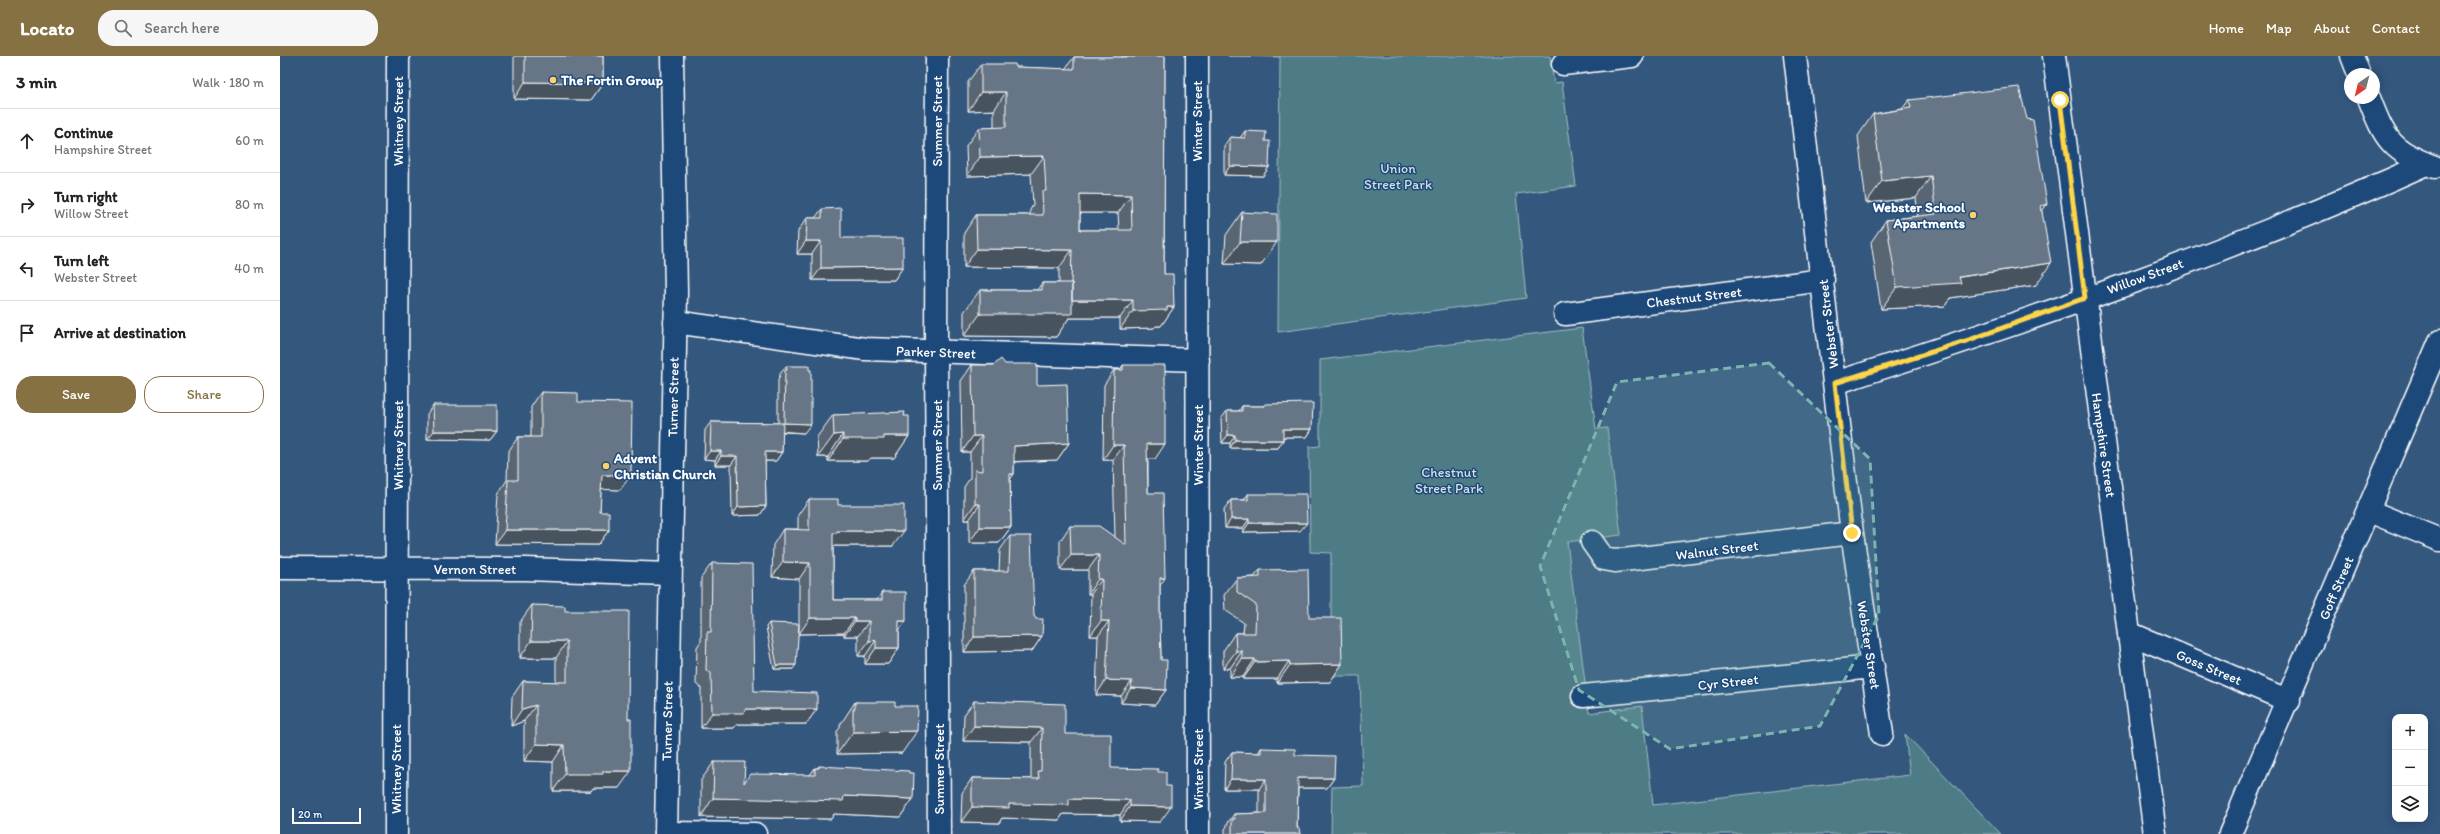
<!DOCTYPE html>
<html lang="en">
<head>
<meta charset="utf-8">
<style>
	:root { --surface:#fff; --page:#f6f6f6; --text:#222; --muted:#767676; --line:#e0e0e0; --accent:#857141 }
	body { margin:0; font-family:Itim,sans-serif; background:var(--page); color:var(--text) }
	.controls { position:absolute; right:12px; bottom:12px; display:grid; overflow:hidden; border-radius:8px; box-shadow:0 2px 10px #0003 }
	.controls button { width:36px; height:36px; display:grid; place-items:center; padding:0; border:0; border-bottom:1px solid var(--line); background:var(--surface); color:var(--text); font:20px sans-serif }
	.compass { position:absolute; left:2064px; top:12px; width:36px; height:36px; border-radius:50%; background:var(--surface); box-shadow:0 2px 10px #0003; rotate:215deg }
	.scale { position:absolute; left:12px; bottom:10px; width:69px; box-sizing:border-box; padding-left:4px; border:2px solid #fff; border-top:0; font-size:11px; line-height:14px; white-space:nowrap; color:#fff; -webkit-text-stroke:3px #1f4a7a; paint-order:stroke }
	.stop { position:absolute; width:12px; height:12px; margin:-9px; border:3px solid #ffd54a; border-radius:50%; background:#fff }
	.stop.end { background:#ffd54a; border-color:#fff; box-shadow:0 1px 4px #0008 }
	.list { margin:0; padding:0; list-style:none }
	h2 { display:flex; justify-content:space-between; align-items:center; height:52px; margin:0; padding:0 16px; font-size:17px }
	h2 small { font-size:13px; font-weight:400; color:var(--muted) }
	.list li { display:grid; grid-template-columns:26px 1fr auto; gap:12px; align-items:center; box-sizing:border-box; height:64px; padding:0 16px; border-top:1px solid var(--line) }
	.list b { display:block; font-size:15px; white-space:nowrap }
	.list p { margin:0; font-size:13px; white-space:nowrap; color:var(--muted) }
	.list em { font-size:13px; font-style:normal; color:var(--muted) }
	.actions { display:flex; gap:8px; padding:12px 16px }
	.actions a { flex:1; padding:9px 0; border:1px solid var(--accent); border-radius:16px; text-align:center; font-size:14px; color:var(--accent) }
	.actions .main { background:var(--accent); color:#fff }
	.icon { flex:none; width:22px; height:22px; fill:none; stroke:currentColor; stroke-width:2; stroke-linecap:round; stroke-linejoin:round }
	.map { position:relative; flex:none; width:2160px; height:778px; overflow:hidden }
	header { display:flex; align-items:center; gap:24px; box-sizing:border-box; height:56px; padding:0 20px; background:var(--accent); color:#fff }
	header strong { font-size:19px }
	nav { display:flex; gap:22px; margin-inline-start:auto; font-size:14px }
	.search { width:280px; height:36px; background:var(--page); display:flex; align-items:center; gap:10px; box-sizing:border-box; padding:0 14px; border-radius:16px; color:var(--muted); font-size:15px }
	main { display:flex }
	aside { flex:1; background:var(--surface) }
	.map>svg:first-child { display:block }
	.green { fill:#4e7c86; stroke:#a6bec2 }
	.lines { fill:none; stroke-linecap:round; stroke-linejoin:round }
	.street-casing { stroke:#fff; stroke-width:25 }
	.secondary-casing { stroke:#fff; stroke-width:25 }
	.street { stroke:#1f4a7a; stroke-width:22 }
	.secondary { stroke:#1f4a7a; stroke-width:22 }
	.wall { fill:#586573; stroke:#fff; fill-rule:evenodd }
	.shaded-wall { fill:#47535e; stroke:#fff }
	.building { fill:#667686; stroke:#fff; fill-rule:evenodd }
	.route { stroke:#ffd54a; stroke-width:5 }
	.marked { fill:#7bb4af; fill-opacity:0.2; stroke:#7bb4af; stroke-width:3; stroke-dasharray:8 5; stroke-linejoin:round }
	.poi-dot { fill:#ffd166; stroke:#1f4a7a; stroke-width:1.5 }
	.labels { text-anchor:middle; stroke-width:3; stroke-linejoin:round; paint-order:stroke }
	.poi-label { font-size:14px; font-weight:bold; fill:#fff; stroke:#1f4a7a; text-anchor:start }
	.street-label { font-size:14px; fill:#fff; stroke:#1f4a7a }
	.park-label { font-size:14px; fill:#d3dee1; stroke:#1f4a7a }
</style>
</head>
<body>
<header>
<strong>Locato</strong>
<div class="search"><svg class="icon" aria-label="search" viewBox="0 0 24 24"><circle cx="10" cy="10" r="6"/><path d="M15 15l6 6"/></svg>Search here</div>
<nav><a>Home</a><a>Map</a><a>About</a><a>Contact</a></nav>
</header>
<main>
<aside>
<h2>3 min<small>Walk · 180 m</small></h2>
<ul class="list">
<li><svg class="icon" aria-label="ahead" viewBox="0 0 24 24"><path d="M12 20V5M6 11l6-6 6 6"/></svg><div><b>Continue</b><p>Hampshire Street</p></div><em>60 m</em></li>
<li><svg class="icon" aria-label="right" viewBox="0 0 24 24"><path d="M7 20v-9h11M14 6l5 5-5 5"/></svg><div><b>Turn right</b><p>Willow Street</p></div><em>80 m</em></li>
<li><svg class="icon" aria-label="left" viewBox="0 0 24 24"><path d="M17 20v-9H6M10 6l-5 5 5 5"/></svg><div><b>Turn left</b><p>Webster Street</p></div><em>40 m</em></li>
<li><svg class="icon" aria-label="arrive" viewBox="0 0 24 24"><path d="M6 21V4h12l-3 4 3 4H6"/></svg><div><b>Arrive at destination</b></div></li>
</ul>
<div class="actions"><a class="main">Save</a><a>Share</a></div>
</aside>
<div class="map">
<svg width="2160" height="778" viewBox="0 0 2160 778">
	<rect width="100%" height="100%" fill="#34577e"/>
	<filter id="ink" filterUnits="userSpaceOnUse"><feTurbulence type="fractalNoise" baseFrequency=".025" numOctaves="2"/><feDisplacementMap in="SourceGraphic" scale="8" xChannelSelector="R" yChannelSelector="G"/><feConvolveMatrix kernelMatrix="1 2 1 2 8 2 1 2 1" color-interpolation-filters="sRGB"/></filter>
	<g filter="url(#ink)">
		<path class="green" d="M 948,0 L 1270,0 L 1274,27 L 1282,26 L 1296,130 L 1236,138 L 1246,242 L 998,276 L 1000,1 Z
			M 1302,272 L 1316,373 L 1327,372 L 1341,479 L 1287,486 L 1309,657 L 1362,650 L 1373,749 L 1630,719 L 1625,678 L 1721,778 L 1051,778 L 1052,731 L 1083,730 L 1080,620 L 1051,620 L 1051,497 L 1030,496 L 1029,391 L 1040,390 L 1040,304 Z"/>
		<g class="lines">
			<defs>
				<path id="street" d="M 917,0 L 918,778
					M 1515,0 L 1572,477 L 1602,678
					M 2072,0 L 2079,18
					M 1283,8 L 1352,0
					M 2089,42 C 2105,84 2111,95 2155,111
					M 1285,258 L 1543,224
					M 395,266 L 585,293 L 918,304
					M 1555,327 C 1755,263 1955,194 2146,108
					M 2089,455 L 2160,484
					M 1312,486 L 1324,503 L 1335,505 L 1572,477
					M 0,512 L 246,513 L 389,518
					M 1849,577 L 2009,645
					M 1303,640 L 1593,611
					M 386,777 L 475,778
					M 116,778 L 118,0"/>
				<path id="secondary" d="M 657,0 L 656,296 L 659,778
					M 1774,0 L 1875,778
					M 386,778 L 396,237 L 392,0
					M 1950,778 L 2160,285"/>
			</defs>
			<use href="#street" class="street-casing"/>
			<use href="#secondary" class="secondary-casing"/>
			<use href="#street" class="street"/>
			<use href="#secondary" class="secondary"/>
		</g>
		<path class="wall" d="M 234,0 L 323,0 L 323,27 L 311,44 L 234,43 Z
			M 842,0 L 885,0 L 884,218 L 894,251 L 881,270 L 876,270 L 874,272 L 840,273 L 840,262 L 789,262 L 776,281 L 684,280 L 684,256 L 700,234 L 757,234 L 762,227 L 779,227 L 779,212 L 684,211 L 684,177 L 696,159 L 750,159 L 750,154 L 753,149 L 751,118 L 687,120 L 686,90 L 699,72 L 714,72 L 714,54 L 688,55 L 688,26 L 701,8 L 736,11 L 785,13 L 794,1 L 842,1 ZM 800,157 L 838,157 L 839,174 L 800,174 Z
			M 1629,44 L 1767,148 L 1762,155 L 1756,229 L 1670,242 L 1665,250 L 1601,253 L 1591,186 L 1606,164 L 1638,160 L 1636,142 L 1586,147 L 1578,80 L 1593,58 L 1622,53 Z
			M 965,75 L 985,85 L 989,111 L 983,120 L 944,119 L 944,90 L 950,81 L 960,82 Z
			M 542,153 L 561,182 L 623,211 L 614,224 L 532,224 L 532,198 L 517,198 L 518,175 L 527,162 L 535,162 Z
			M 962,156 L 981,209 L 944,208 L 946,179 Z
			M 725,308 L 757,329 L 789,387 L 777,404 L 734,406 L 734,418 L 730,423 L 731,471 L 719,487 L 689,487 L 689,464 L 684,464 L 684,431 L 690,422 L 690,396 L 682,396 L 681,325 L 692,309 Z
			M 843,309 L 875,403 L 868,403 L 868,437 L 880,530 L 880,560 L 881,604 L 886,634 L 875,649 L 841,647 L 841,640 L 816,639 L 818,580 L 810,580 L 811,538 L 808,538 L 808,514 L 780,514 L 780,485 L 790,470 L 835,481 L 833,404 L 823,404 L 824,329 L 834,314 L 840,314 Z
			M 506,310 L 524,377 L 502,376 L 502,396 L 496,405 L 485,405 L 486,450 L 480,459 L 452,460 L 451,409 L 435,409 L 435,404 L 424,403 L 425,374 L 431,366 L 498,367 L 498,323 L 500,320 L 500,318 Z
			M 261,336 L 298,346 L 340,434 L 321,433 L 320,456 L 329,474 L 318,489 L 215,488 L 218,438 L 227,424 L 228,396 L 238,381 L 251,381 L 251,351 Z
			M 985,348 L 1032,373 L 1027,381 L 1003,381 L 1003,384 L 998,392 L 950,392 L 950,387 L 942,387 L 941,363 L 947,355 L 959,355 L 962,350 L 983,350 Z
			M 153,349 L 217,375 L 210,384 L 147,383 L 147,358 Z
			M 553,359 L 624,360 L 629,380 L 614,402 L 591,402 L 588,405 L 548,405 L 548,401 L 538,401 L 537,381 Z
			M 968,438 L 1020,475 L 963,476 L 963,472 L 945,472 L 944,453 L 951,444 L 964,444 Z
			M 529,443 L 558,449 L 613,490 L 553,490 L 553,544 L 597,544 L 602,536 L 619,575 L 619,592 L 608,608 L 585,608 L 585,600 L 578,600 L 578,580 L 564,580 L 564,577 L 519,578 L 519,523 L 492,521 L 493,489 L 503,473 L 518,473 L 518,459 Z
			M 730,480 L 754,560 L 762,580 L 752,595 L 684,596 L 684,529 L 694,515 L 719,515 L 720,494 Z
			M 432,507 L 474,635 L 537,653 L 526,668 L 457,668 L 454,672 L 421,672 L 421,632 L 416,628 L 417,591 L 421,585 L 421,522 Z
			M 980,514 L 1029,562 L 1062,608 L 1050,626 L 997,627 L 997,623 L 963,623 L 963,621 L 950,621 L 950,612 L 943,613 L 943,595 L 955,577 L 963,577 L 964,567 L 945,554 L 944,539 L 957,522 L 974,521 Z
			M 252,549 L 285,555 L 339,732 L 313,732 L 311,735 L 273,735 L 273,706 L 244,705 L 244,665 L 231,670 L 232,641 L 243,625 L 276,626 L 276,602 L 240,602 L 240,566 Z
			M 489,567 L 513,613 L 494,613 L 486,571 Z
			M 694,645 L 785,678 L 831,712 L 880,766 L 840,765 L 840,759 L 783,758 L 779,764 L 722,762 L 719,767 L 681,766 L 682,737 L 692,722 L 751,723 L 751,686 L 683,685 L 684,659 Z
			M 575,646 L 615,650 L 622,697 L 557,698 L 557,675 L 560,672 L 560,669 Z
			M 981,692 L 1015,699 L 1054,722 L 1047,732 L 1018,732 L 1017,772 L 1020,778 L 945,778 L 945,773 L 947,770 L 947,768 L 954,758 L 979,757 L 979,733 L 944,733 L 945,706 L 952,696 L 978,697 Z
			M 434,706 L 464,727 L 530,719 L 535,712 L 538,712 L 539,710 L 633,743 L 620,761 L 554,758 L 551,763 L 421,761 L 421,724 Z"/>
		<path class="shaded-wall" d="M 245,26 L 323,27 L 311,44 L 234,43 Z
			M 701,36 L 726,36 L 714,54 L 688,55 Z
			M 764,100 L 751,118 L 687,120 L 700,101 Z
			M 950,110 L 989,111 L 983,120 L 944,119 Z
			M 1651,120 L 1636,142 L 1586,147 L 1602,125 Z
			M 800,138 L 851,139 L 838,157 L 787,157 Z
			M 1767,148 L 1751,171 L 1761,150 Z
			M 526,185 L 541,185 L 532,198 L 517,198 Z
			M 960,186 L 997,186 L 981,209 L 944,208 Z
			M 697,193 L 792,194 L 779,212 L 684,211 Z
			M 1771,207 L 1756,229 L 1670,242 L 1665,250 L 1601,253 L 1617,231 Z
			M 623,211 L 614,224 L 532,224 L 541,212 Z
			M 790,244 L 853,244 L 840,262 L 789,262 L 776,281 L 684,280 L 700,258 Z
			M 887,251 L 894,251 L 881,270 L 876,270 L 874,272 L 840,273 L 853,255 Z
			M 504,367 L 531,368 L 524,377 L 498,375 Z
			M 1003,373 L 1032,373 L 1027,381 L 997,381 Z
			M 154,375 L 217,375 L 210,384 L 147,383 Z
			M 563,378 L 548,401 L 538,401 L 554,379 Z
			M 948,379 L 955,379 L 950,387 L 942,387 Z
			M 604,380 L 629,380 L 614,402 L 591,402 L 588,405 L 548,405 L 563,383 Z
			M 693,380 L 702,380 L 690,396 L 682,396 Z
			M 955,384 L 1003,384 L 998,392 L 950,392 Z
			M 789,387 L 777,404 L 722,406 L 734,390 Z
			M 867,388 L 885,388 L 875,403 L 857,403 Z
			M 833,389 L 844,389 L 833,404 L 823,404 Z
			M 430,395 L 441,395 L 435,404 L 424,403 Z
			M 485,396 L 502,396 L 496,405 L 479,405 Z
			M 441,400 L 457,400 L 451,409 L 435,409 Z
			M 730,418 L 734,418 L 722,435 Z
			M 322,419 L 351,419 L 340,434 L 311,433 Z
			M 695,448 L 700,448 L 689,464 L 684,464 Z
			M 486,450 L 480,459 L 452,460 L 458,451 Z
			M 951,463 L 969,463 L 963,472 L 945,472 Z
			M 969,467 L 1027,467 L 1020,475 L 963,476 Z
			M 700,471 L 731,471 L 719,487 L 689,487 Z
			M 225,474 L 329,474 L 318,489 L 215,488 Z
			M 557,475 L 624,475 L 613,490 L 548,490 L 553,477 Z
			M 791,499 L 819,499 L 808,514 L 780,514 Z
			M 503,506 L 530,507 L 519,523 L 492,521 Z
			M 880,522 L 885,522 L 874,538 Z
			M 818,523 L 822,523 L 811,538 L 808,538 Z
			M 530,562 L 575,562 L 564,577 L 519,578 Z
			M 575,565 L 589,565 L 578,580 L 564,580 Z
			M 619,565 L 626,565 L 615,580 Z
			M 821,565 L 829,565 L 818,580 L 810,580 Z
			M 762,580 L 752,595 L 684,596 L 694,581 Z
			M 596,584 L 585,600 L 578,600 L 589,585 Z
			M 251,585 L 287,585 L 276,602 L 240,602 Z
			M 596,592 L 619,592 L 608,608 L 585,608 Z
			M 956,595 L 962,595 L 950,612 L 943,613 Z
			M 962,603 L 975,603 L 963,621 L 950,621 Z
			M 1009,605 L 997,623 L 963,623 L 975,606 Z
			M 1062,608 L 1050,626 L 997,627 L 1010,609 Z
			M 497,609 L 516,609 L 513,613 L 494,613 Z
			M 826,624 L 852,625 L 841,640 L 816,639 Z
			M 851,632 L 886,634 L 875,649 L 841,647 Z
			M 256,649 L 244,665 L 231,670 L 242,653 Z
			M 465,653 L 537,653 L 526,668 L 457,668 L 454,672 L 421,672 L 432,657 Z
			M 694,670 L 762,672 L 751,686 L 683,685 Z
			M 637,675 L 622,697 L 557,698 L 573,676 Z
			M 256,688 L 284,689 L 273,706 L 244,705 Z
			M 323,715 L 351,715 L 339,732 L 313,732 L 311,735 L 273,735 L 285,718 Z
			M 1018,722 L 1054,722 L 1047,732 L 1010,732 Z
			M 951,723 L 986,723 L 979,733 L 944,733 Z
			M 564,740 L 633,743 L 620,761 L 554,758 L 551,763 L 421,761 L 433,742 Z
			M 789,743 L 850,744 L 840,759 L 783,758 L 779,764 L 722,762 L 719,767 L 681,766 L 692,751 L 729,748 Z
			M 850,750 L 891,751 L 880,766 L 840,765 Z"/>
		<path class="building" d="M 245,0 L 323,0 L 323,27 L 245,26 Z
			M 855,0 L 885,0 L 884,218 L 893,218 L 894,251 L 887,251 L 887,254 L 853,255 L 853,244 L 792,244 L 792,227 L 791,227 L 792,194 L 697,193 L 696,159 L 763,159 L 762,135 L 766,135 L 764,100 L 700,101 L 699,72 L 726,71 L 726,36 L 701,36 L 701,8 L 735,8 L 736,11 L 794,13 L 794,1 L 855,1 ZM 800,138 L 851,139 L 852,174 L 800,174 Z
			M 1739,31 L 1747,63 L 1753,64 L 1767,148 L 1761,150 L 1771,207 L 1679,221 L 1681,227 L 1617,231 L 1606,164 L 1656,158 L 1651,120 L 1602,125 L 1593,58 L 1631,52 L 1629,44 Z
			M 965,75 L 986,76 L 985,85 L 990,85 L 989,111 L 950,110 L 950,81 L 965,82 Z
			M 561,152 L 561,182 L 623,182 L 623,211 L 541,212 L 541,185 L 526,185 L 527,162 L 542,162 L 542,153 Z
			M 962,156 L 997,158 L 997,186 L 960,186 Z
			M 762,227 L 792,227 L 792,258 L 700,258 L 700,234 L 762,234 Z
			M 721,303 L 725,308 L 757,308 L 757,329 L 787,328 L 789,387 L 734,390 L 734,418 L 730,418 L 731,471 L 700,471 L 700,448 L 695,448 L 695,414 L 702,415 L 702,380 L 693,380 L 692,309 L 714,309 Z
			M 843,309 L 885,309 L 885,388 L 867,388 L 868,437 L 883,437 L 885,522 L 880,522 L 880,560 L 881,604 L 887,604 L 886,634 L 851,632 L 852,625 L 826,624 L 829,565 L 821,565 L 822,523 L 818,523 L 819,499 L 791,499 L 790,470 L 819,470 L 846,489 L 844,389 L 833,389 L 834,314 L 843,314 Z
			M 506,310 L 529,310 L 529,314 L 531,314 L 531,368 L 504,367 L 505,314 L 507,314 Z
			M 261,336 L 298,337 L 298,346 L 352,347 L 351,419 L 322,419 L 320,456 L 329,456 L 329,474 L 225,474 L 228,424 L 238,424 L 238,381 L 261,381 Z
			M 1033,347 L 1032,373 L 1003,373 L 1003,384 L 955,384 L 955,379 L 948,379 L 947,355 L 962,355 L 962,350 L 985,350 L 985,348 Z
			M 153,349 L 217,349 L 217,375 L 154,375 Z
			M 625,356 L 624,360 L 629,360 L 629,380 L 604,380 L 604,383 L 563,383 L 563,378 L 554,379 L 553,359 Z
			M 431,366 L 503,367 L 502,396 L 485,396 L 486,450 L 458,451 L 457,400 L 441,400 L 441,395 L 430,395 Z
			M 968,438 L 1026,438 L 1027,467 L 969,467 L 969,463 L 951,463 L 951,444 L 968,444 Z
			M 529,443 L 558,443 L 558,449 L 624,449 L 624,475 L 557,475 L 557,477 L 553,477 L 553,544 L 602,544 L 602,536 L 626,536 L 626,565 L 619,565 L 619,592 L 596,592 L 596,584 L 589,585 L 589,565 L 575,565 L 575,562 L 530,562 L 530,507 L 503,506 L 503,473 L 529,474 Z
			M 730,480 L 751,480 L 754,560 L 756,563 L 763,563 L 762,580 L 694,581 L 694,515 L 729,515 Z
			M 432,507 L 472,508 L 474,635 L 537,637 L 537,653 L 465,653 L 464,657 L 432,657 L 431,617 L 426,614 L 427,576 L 431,576 Z
			M 1028,513 L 1029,562 L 1061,562 L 1062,608 L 1010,609 L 1009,605 L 975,606 L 975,603 L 962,603 L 962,595 L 956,595 L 955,577 L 975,577 L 976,549 L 957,536 L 957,522 L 980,521 L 980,514 Z
			M 252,549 L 285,550 L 285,555 L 349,555 L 348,663 L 351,663 L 351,715 L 323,715 L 323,718 L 285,718 L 284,689 L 256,688 L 256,649 L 242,653 L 243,625 L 287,626 L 287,585 L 251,585 Z
			M 489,567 L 519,568 L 516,609 L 497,609 Z
			M 694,645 L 785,648 L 785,678 L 831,678 L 831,712 L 878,713 L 878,716 L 886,716 L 886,730 L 891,730 L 891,751 L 850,750 L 850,744 L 789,743 L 789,749 L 729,748 L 729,752 L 692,751 L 692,722 L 759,723 L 758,715 L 761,715 L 762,672 L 694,670 Z
			M 575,646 L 615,646 L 615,650 L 638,650 L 637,675 L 573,676 L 573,653 L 575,653 Z
			M 981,692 L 1015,693 L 1015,699 L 1055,700 L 1054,722 L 1018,722 L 1017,772 L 1019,772 L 1020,778 L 952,778 L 952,763 L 955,763 L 954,758 L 986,757 L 986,723 L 951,723 L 952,696 L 981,697 Z
			M 434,706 L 465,706 L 464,727 L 470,718 L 535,719 L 535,712 L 539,712 L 539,710 L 629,715 L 629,717 L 634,717 L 633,743 L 564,740 L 563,745 L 433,742 Z"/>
	</g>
	<g class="lines" filter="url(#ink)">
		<path class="route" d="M 1572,477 L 1555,327 L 1689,284 L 1805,242 L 1780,44"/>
	</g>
	<path class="marked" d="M 1489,307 L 1590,403 L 1599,559 L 1540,670 L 1390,693 L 1299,634 L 1260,510 L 1337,326 Z"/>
	<g class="poi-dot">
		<circle cx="273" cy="24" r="4"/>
		<circle cx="1693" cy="159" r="4"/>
		<circle cx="326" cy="410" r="4"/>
	</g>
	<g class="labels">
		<g class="poi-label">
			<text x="281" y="29">The Fortin Group</text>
			<text x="1685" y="156" text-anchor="end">Webster School<tspan x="1685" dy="16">Apartments</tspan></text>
			<text x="334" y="407">Advent<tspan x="334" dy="16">Christian Church</tspan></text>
		</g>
		<g class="street-label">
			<text transform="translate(118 65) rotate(-90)" y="5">Whitney Street</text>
			<text transform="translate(657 65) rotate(-90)" y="5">Summer Street</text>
			<text transform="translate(917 65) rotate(-90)" y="5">Winter Street</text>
			<text transform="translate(1865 220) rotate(-20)" y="5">Willow Street</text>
			<text transform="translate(1414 241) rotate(-7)" y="5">Chestnut Street</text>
			<text transform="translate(1548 268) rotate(-97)" y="5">Webster Street</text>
			<text transform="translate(656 296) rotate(2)" y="5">Parker Street</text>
			<text transform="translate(393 341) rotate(-89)" y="5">Turner Street</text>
			<text transform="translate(118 389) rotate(-90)" y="5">Whitney Street</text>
			<text transform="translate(657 389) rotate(-90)" y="5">Summer Street</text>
			<text transform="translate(918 389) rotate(-90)" y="5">Winter Street</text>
			<text transform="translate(1824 389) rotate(82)" y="5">Hampshire Street</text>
			<text transform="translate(1437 494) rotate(-7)" y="5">Walnut Street</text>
			<text x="195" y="518">Vernon Street</text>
			<text transform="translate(2056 532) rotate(-67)" y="5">Goff Street</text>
			<text transform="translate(1589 589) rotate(81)" y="5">Webster Street</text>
			<text transform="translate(1929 611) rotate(23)" y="5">Goss Street</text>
			<text transform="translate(1448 626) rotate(-6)" y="5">Cyr Street</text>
			<text transform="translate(387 665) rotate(-89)" y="5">Turner Street</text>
			<text transform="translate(116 713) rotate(-90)" y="5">Whitney Street</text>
			<text transform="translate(659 713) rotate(-90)" y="5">Summer Street</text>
			<text transform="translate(918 713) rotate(-90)" y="5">Winter Street</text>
		</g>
		<g class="park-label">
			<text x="1118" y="117">Union<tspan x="1118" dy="16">Street Park</tspan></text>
			<text x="1169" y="421">Chestnut<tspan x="1169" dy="16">Street Park</tspan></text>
		</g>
	</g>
</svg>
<div class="controls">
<button>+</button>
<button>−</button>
<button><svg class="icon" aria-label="layers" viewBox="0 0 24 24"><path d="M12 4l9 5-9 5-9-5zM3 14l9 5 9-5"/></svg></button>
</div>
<svg class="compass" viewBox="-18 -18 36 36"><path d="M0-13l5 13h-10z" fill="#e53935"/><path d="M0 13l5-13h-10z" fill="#767676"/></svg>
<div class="scale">20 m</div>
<div class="stop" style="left:1780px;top:44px"></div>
<div class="stop end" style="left:1572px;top:477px"></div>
</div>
</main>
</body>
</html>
